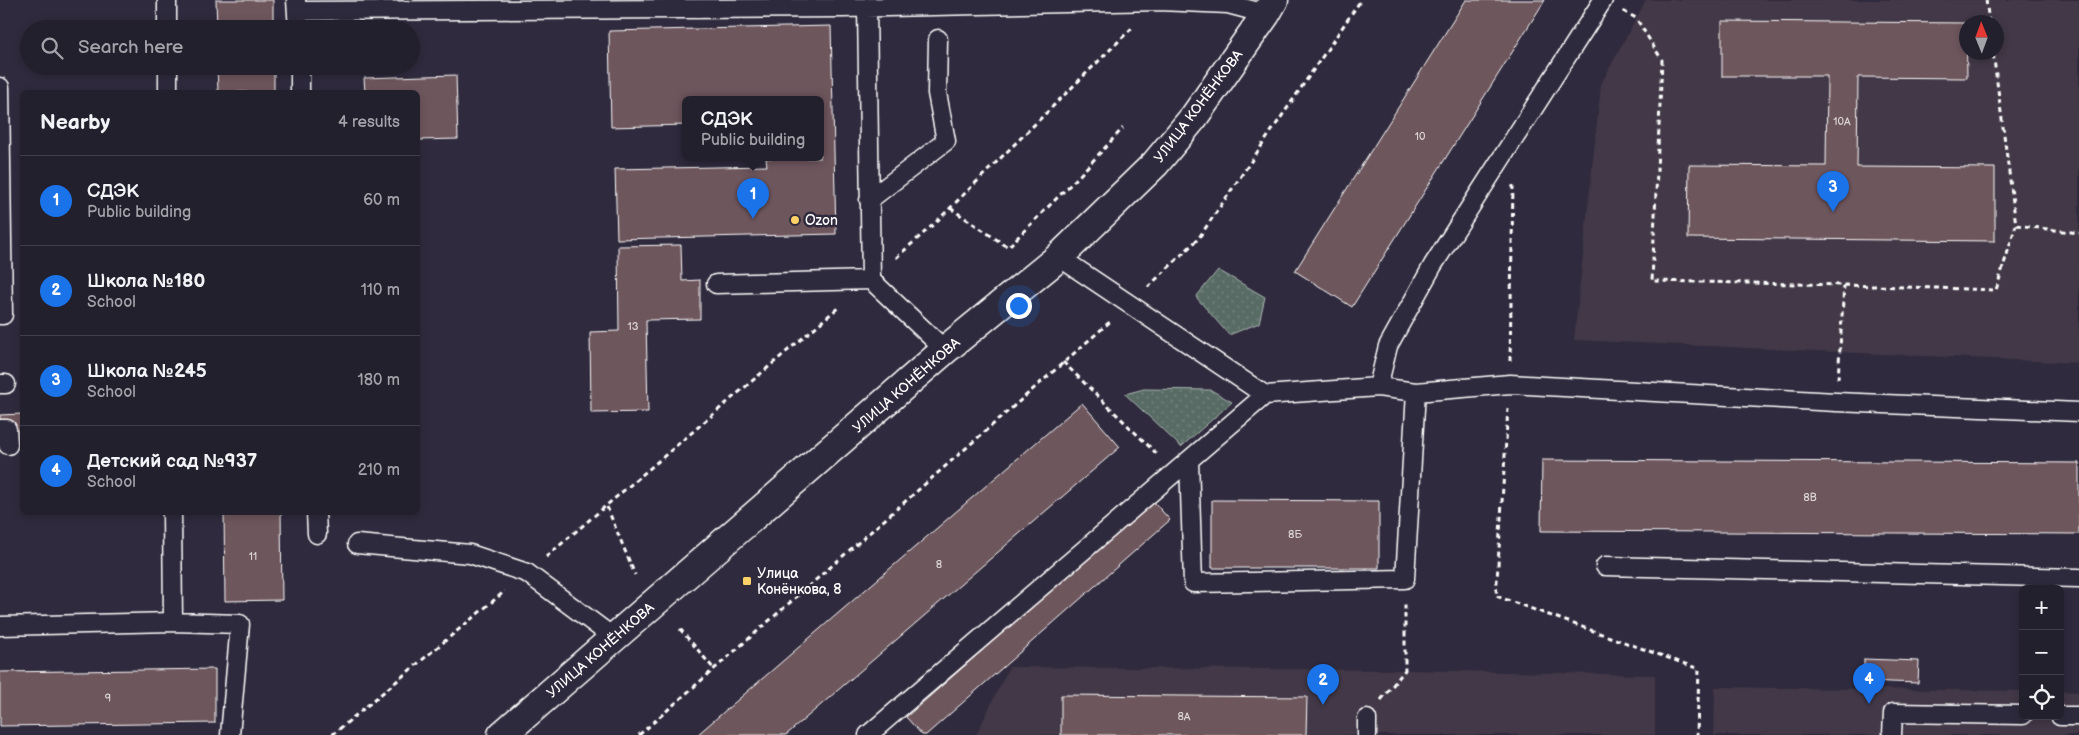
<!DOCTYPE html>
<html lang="en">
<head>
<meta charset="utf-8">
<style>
	:root { --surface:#23202e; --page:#2f2d3a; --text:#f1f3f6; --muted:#a3a3aa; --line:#403e4a; --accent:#1a73e8 }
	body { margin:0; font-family:"Balsamiq Sans",sans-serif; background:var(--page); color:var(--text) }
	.controls { position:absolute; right:15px; bottom:15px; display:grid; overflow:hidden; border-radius:8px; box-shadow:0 2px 8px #0003 }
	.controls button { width:45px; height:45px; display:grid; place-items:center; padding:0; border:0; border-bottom:1px solid var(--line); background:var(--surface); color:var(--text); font:25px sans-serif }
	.compass { position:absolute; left:1959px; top:15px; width:45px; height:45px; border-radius:50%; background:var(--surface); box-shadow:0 2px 8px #0003; rotate:359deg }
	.you { position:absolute; left:1018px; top:305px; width:18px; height:18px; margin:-12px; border:4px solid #fff; border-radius:50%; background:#1a73e8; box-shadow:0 0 0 8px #1a73e833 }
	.badge { display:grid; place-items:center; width:32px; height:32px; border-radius:50%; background:var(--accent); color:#fff; font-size:16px; font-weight:700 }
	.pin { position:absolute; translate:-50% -41px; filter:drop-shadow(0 1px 2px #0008) }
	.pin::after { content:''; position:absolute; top:26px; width:18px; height:15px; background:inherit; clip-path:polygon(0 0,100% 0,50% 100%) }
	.popup { position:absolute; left:682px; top:96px; width:142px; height:65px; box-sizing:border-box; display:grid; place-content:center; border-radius:8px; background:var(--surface); filter:drop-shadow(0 1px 4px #0005); font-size:16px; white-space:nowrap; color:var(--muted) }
	.popup b { font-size:19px; color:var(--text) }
	.popup::after { content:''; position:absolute; left:50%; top:100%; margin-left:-10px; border:10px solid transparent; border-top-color:var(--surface) }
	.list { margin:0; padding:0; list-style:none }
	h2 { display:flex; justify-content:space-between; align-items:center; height:65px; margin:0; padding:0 20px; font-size:21px }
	h2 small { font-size:16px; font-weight:400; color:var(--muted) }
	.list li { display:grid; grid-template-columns:32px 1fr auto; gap:15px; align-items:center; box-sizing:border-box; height:90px; padding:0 20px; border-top:1px solid var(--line) }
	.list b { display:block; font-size:19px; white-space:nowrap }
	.list p { margin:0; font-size:16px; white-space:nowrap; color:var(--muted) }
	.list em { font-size:16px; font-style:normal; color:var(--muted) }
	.icon { flex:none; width:28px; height:28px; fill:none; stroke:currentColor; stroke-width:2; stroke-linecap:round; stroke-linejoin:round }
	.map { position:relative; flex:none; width:2079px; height:735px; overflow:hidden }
	.search { position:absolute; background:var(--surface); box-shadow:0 2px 8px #0003; left:20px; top:20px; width:400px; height:55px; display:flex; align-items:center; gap:12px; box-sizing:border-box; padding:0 18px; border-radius:28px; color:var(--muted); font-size:19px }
	.panel { position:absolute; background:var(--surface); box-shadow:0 2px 8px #0003; left:20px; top:90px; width:400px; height:425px; border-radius:8px }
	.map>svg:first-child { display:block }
	.built { fill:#423847; fill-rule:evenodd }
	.green { fill:url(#green-dots); stroke:#acb6b2 }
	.building { fill:#6e575d; stroke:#fff }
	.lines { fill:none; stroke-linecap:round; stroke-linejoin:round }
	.service-casing { stroke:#fff; stroke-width:21 }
	.minor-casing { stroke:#fff; stroke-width:31 }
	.path { stroke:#fff; stroke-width:3; stroke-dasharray:5 4; stroke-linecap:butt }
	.service { stroke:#2f2a3d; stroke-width:18 }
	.minor { stroke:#2f2a3d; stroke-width:28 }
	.poi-dot { fill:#ffd166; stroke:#2f2a3d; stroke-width:2 }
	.labels { text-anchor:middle; stroke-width:5; stroke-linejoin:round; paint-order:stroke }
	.number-label { font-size:11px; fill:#dbd5d6 }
	.street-label { font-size:14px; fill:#fff; stroke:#2f2a3d }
	.poi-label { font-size:14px; fill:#fff; stroke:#2f2a3d; text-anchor:start }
</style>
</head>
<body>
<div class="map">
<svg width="2079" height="735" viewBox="0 0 2079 735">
	<defs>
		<pattern id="green-dots" width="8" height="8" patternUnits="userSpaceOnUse" patternTransform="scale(1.25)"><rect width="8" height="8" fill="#596c65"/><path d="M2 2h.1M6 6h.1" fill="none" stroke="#72827c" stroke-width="1.8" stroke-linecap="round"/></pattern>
	</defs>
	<rect width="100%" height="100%" fill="#2f2a3d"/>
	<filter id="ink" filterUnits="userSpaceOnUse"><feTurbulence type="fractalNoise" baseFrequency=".02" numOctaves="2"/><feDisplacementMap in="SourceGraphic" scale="10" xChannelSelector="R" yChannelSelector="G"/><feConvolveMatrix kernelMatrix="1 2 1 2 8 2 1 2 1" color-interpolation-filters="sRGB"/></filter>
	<g filter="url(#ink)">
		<path class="built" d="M 1646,0 L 2079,0 L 2079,363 L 1574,340 L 1601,84 ZM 1966,22 L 1996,22 L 1996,52 L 1966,52 Z
			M 1009,667 L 1405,670 L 1655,675 L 1655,735 L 976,735 Z
			M 1715,687 L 2023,691 L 2023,716 L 2060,716 L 2060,691 L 2079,692 L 2079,735 L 1714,735 Z"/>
		<path class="green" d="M 1218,270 L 1265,297 L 1259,323 L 1229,335 L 1196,297 Z
			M 1144,389 L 1211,390 L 1232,402 L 1181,447 L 1125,394 Z"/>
		<path class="building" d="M 216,0 L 273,0 L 273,29 L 217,29 Z
			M 1466,0 L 1545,0 L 1352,307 L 1295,271 Z
			M 1722,21 L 1966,23 L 1967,78 L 1858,77 L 1857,167 L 1995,168 L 1995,241 L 1688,238 L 1689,165 L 1826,166 L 1827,76 L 1722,76 Z
			M 831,26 L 836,234 L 617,239 L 615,169 L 767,166 L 766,158 L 820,158 L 820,100 L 686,100 L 686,125 L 611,127 L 609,31 Z
			M 217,66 L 274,66 L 274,92 L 218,92 Z
			M 456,75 L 458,139 L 418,140 L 418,92 L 365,92 L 364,78 Z
			M 681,245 L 682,281 L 700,280 L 700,319 L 646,320 L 648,412 L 591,413 L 590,332 L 619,331 L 618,246 Z
			M 1082,403 L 1120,447 L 786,735 L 697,735 Z
			M 22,414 L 22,445 L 0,445 L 0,415 Z
			M 1542,460 L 2079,463 L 2079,534 L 1541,531 Z
			M 1212,500 L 1379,501 L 1379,568 L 1212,568 Z
			M 1153,501 L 1170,520 L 926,735 L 922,735 L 906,717 Z
			M 224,512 L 281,512 L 282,600 L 225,601 Z
			M 1864,659 L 1919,661 L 1918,683 L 1864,681 Z
			M 215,669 L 215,723 L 0,726 L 0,672 Z
			M 1061,695 L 1307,697 L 1306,735 L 1061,735 Z"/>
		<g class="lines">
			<defs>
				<path id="service" d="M 167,0 L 167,29
					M 296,0 L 298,29
					M 867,7 L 871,280 L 945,350
					M 843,8 L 1159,1 L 1228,4 L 1266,14
					M 298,11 L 843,8 L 842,0
					M 168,66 L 168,92
					M 300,66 L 300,92
					M 0,87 L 3,315 L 0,315
					M 869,200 L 946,141 L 937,93 L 938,39
					M 1059,257 L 1265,395
					M 716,284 L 871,280
					M 0,384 L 6,384
					M 1378,387 L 1388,346 L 1433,265 L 1603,0
					M 0,429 L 7,429 L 8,445
					M 1189,460 L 1193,583 L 1405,579 L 1416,392
					M 316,512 L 317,534
					M 357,544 L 470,554 L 527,573 L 614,638
					M 1605,566 L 2079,578
					M 173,622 L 240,624 L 230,735
					M 0,626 L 173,622 L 172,512
					M 2060,716 L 2079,716
					M 1367,719 L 1367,735
					M 868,735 L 1265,395 L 1378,387 L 1416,392 L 1510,384 L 1836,402 L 2079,412
					M 1892,735 L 1893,713 L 2023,715"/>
				<path id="minor" d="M 502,735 L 945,350 L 1059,257 L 1155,164 L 1194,117 L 1266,14 L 1274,0"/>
			</defs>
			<use href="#service" class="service-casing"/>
			<use href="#minor" class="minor-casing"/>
			<path class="path" d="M 1986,0 L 1989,22
				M 1623,11 L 1636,18 L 1662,60 L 1652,281 L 1844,285 L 1838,379
				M 950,208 L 1008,247 L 1078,177 L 1123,128
				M 2016,225 L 2079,233
				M 896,258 L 935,223 L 1133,27
				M 1844,285 L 1996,290 L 2016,225 L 1993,52
				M 1148,287 L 1198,239 L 1361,0
				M 1510,361 L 1513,185
				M 1063,362 L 1158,455
				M 1508,408 L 1496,596 L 1699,669 L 1697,735
				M 607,507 L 635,575
				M 546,557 L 840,306
				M 680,629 L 714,669
				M 1381,700 L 1405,670 L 1405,602
				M 332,735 L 505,591
				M 639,735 L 1112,320"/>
			<use href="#service" class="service"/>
			<use href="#minor" class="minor"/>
		</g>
	</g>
	<g class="poi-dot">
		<circle cx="795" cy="220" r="5"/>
		<rect x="742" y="576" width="10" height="10" rx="2.5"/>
	</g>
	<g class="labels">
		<g class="number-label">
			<text x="1842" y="125">10А</text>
			<text x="1420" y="140">10</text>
			<text x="633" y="330">13</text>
			<text x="1810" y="501">8В</text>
			<text x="1295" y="538">8Б</text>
			<text x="253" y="560">11</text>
			<text x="939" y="568">8</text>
			<text x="108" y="702">9</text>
			<text x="1184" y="720">8А</text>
		</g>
		<g class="street-label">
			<text transform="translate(1198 106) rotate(-53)" y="5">УЛИЦА КОНЁНКОВА</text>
			<text transform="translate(906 385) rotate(-41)" y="5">УЛИЦА КОНЁНКОВА</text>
			<text transform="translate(600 650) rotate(-41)" y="5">УЛИЦА КОНЁНКОВА</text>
		</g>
		<g class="poi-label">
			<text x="805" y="225">Ozon</text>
			<text x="757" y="578">Улица<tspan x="757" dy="16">Конёнкова, 8</tspan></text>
		</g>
	</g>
</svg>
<div class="controls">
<button>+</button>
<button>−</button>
<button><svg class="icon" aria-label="locate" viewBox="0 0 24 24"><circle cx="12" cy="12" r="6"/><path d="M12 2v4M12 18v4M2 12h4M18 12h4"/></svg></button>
</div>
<svg class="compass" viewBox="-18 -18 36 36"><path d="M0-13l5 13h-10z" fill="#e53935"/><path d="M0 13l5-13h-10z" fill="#a3a3aa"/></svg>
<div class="you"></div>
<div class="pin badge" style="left:753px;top:219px">1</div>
<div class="popup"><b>СДЭК</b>Public building</div>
<div class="pin badge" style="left:1323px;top:705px">2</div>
<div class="pin badge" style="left:1833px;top:212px">3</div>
<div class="pin badge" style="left:1869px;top:704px">4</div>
<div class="search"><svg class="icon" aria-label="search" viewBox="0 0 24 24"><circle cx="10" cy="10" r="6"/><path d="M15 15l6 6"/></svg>Search here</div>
<section class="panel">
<h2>Nearby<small>4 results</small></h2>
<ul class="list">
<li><span class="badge">1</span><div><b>СДЭК</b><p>Public building</p></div><em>60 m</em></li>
<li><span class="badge">2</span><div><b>Школа №180</b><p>School</p></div><em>110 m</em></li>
<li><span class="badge">3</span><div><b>Школа №245</b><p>School</p></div><em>180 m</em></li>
<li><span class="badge">4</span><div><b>Детский сад №937</b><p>School</p></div><em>210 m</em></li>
</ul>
</section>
</div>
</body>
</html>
